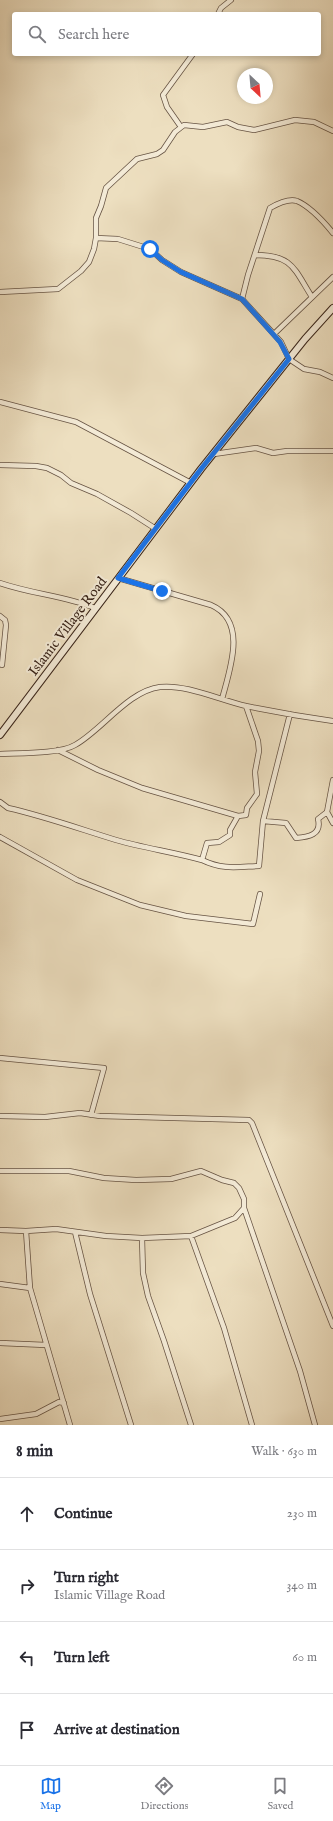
<!DOCTYPE html>
<html lang="en">
<head>
<meta charset="utf-8">
<style>
	:root { --surface:#fff; --page:#f7f7f7; --text:#2b2b33; --muted:#7c7c81; --line:#e1e1e2; --accent:#1a73e8 }
	body { margin:0; font-family:"IM FELL English",serif; background:var(--page); color:var(--text) }
	.compass { position:absolute; left:237px; top:68px; width:36px; height:36px; border-radius:50%; background:var(--surface); box-shadow:0 2px 6px #0003; rotate:154deg }
	.stop { position:absolute; width:12px; height:12px; margin:-9px; border:3px solid #1a73e8; border-radius:50%; background:#fff }
	.stop.end { background:#1a73e8; border-color:#fff; box-shadow:0 1px 4px #0008 }
	.list { margin:0; padding:0; list-style:none }
	h2 { display:flex; justify-content:space-between; align-items:center; height:52px; margin:0; padding:0 16px; font-size:17px }
	h2 small { font-size:13px; font-weight:400; color:var(--muted) }
	.list li { display:grid; grid-template-columns:26px 1fr auto; gap:12px; align-items:center; box-sizing:border-box; height:72px; padding:0 16px; border-top:1px solid var(--line) }
	.list b { display:block; font-size:15px; white-space:nowrap }
	.list p { margin:0; font-size:13px; white-space:nowrap; color:var(--muted) }
	.list em { font-size:13px; font-style:normal; color:var(--muted) }
	.icon { flex:none; width:22px; height:22px; fill:none; stroke:currentColor; stroke-width:2; stroke-linecap:round; stroke-linejoin:round }
	.map { position:relative; flex:none; width:333px; height:1425px; overflow:hidden }
	.search { position:absolute; background:var(--surface); box-shadow:0 2px 6px #0003; left:12px; right:12px; top:12px; height:44px; display:flex; align-items:center; gap:10px; box-sizing:border-box; padding:0 14px; border-radius:4px; color:var(--muted); font-size:15px }
	.sheet { height:340px; background:var(--surface) }
	nav { display:flex; justify-content:space-around; align-items:center; box-sizing:border-box; height:56px; border-top:1px solid var(--line); background:var(--surface); font-size:11px; color:var(--muted) }
	nav a { display:grid; justify-items:center; gap:2px }
	nav .on { color:var(--accent) }
	.map>svg:first-child { display:block }
	.lines { fill:none; stroke-linecap:round; stroke-linejoin:round }
	.street-casing { stroke:#665343; stroke-width:6 }
	.secondary-casing { stroke:#392419; stroke-width:8 }
	.street { stroke:#f3ead6; stroke-width:4.5 }
	.secondary { stroke:#f3ead6; stroke-width:6 }
	.route { stroke:#1a73e8; stroke-width:5 }
	.labels { text-anchor:middle; stroke-width:4; stroke-linejoin:round; paint-order:stroke }
	.street-label { font-size:14px; fill:#392419; stroke:#f3ead6 }
</style>
</head>
<body>
<div class="map">
<svg width="333" height="1425" viewBox="0 0 333 1425">
	<rect width="100%" height="100%" fill="#eddfc0"/>
	<filter id="stains"><feTurbulence type="fractalNoise" baseFrequency=".005" numOctaves="4"/><feColorMatrix values="0 0 0 0 .2 0 0 0 0 .09 0 0 0 0 .02 0 0 0 .5 -.17"/></filter>
	<radialGradient id="worn" r=".72"><stop offset=".6" stop-color="#630" stop-opacity="0"/><stop offset="1" stop-color="#630" stop-opacity=".3"/></radialGradient>
	<g class="lines">
		<defs>
			<path id="street" d="M 218,14 L 221,8 L 231,0
				M 181,127 L 167,107 L 163,95 L 193,54
				M 96,238 L 118,239 L 150,249 L 162,260 L 181,272 L 242,299 L 281,342 L 289,359 L 304,369 L 320,372 L 333,378
				M 255,255 C 293,255 294,269 312,297
				M 0,292 L 58,289 L 81,271 L 89,262 L 94,249 L 96,238 L 96,218 L 101,206 L 106,188 L 137,159 L 157,154 L 163,150 L 175,132 L 184,125 L 203,127 L 227,122 L 238,127 L 254,130 L 295,120 L 314,122 L 333,131
				M 242,299 L 248,275 L 270,208 C 277,204 288,198 297,201 C 311,207 324,222 333,233
				M 274,334 L 333,277
				M 0,402 L 76,422 L 191,483
				M 214,454 L 256,448 L 273,453 L 287,451 L 333,451
				M 0,465 L 36,466 L 47,468 L 61,475 L 71,483 L 97,494 L 131,513 L 156,529
				M 118,578 L 211,605 C 248,621 230,669 222,699
				M 0,583 C 32,594 65,596 95,608
				M 0,616 L 5,620 L 6,625 L 2,665
				M 290,714 L 263,821 L 286,823 L 296,838 C 308,837 322,835 318,819 L 327,812 L 333,780
				M 58,750 L 98,770 L 142,788 L 238,816
				M 0,754 C 19,753 60,754 75,745 C 102,730 128,691 160,687 C 186,684 220,700 246,706 C 275,712 304,717 333,721
				M 0,802 L 8,808 C 44,816 80,829 116,840 C 144,848 173,852 202,860 L 207,843 L 219,842 L 230,835 L 230,830 L 238,816 L 246,815 L 247,808 L 257,794 L 255,772 L 259,751 L 258,741 L 246,706
				M 327,812 L 333,823
				M 0,837 L 77,880 L 140,905 L 186,916 L 253,924 L 260,894
				M 202,860 C 223,870 236,867 259,866 L 263,821
				M 0,1058 L 104,1068 L 91,1115
				M 0,1116 L 45,1117 L 80,1113 L 100,1116 L 249,1120 L 252,1123 L 333,1326
				M 0,1171 L 69,1171 L 104,1178 L 136,1180 L 171,1179 L 201,1171 L 222,1180 L 234,1183 L 239,1188 L 244,1199 L 244,1208 L 235,1218 L 191,1236 L 142,1238
				M 244,1208 L 300,1371 L 315,1425
				M 0,1230 L 26,1231 L 56,1229 L 106,1236 L 142,1238 L 143,1273 L 148,1296 L 164,1341 L 191,1425
				M 26,1231 L 30,1288 L 70,1425
				M 75,1232 L 90,1294 L 131,1425
				M 191,1236 L 224,1328 L 252,1425
				M 0,1284 L 30,1288
				M 0,1343 L 46,1345
				M 0,1419 L 36,1414 L 59,1402 L 64,1403"/>
			<path id="secondary" d="M 0,735 L 201,469 L 305,339 L 333,308"/>
		</defs>
		<use href="#street" class="street-casing"/>
		<use href="#secondary" class="secondary-casing"/>
		<use href="#street" class="street"/>
		<use href="#secondary" class="secondary"/>
	</g>
	<g class="lines">
		<path class="route" d="M 150,249 L 162,260 L 181,272 L 242,299 L 280,342 L 289,359 L 201,469 L 118,578 L 162,591"/>
	</g>
	<g class="labels">
		<g class="street-label">
			<text transform="translate(67 626) rotate(-53)" y="5">Islamic Village Road</text>
		</g>
	</g>
	<rect width="100%" height="100%" filter="url(#stains)"/>
	<rect width="100%" height="100%" fill="url(#worn)"/>
</svg>
<svg class="compass" viewBox="-18 -18 36 36"><path d="M0-13l5 13h-10z" fill="#e53935"/><path d="M0 13l5-13h-10z" fill="#7c7c81"/></svg>
<div class="stop" style="left:150px;top:249px"></div>
<div class="stop end" style="left:162px;top:591px"></div>
<div class="search"><svg class="icon" aria-label="search" viewBox="0 0 24 24"><circle cx="10" cy="10" r="6"/><path d="M15 15l6 6"/></svg>Search here</div>
</div>
<section class="sheet">
<h2>8 min<small>Walk · 630 m</small></h2>
<ul class="list">
<li><svg class="icon" aria-label="ahead" viewBox="0 0 24 24"><path d="M12 20V5M6 11l6-6 6 6"/></svg><div><b>Continue</b></div><em>230 m</em></li>
<li><svg class="icon" aria-label="right" viewBox="0 0 24 24"><path d="M7 20v-9h11M14 6l5 5-5 5"/></svg><div><b>Turn right</b><p>Islamic Village Road</p></div><em>340 m</em></li>
<li><svg class="icon" aria-label="left" viewBox="0 0 24 24"><path d="M17 20v-9H6M10 6l-5 5 5 5"/></svg><div><b>Turn left</b></div><em>60 m</em></li>
<li><svg class="icon" aria-label="arrive" viewBox="0 0 24 24"><path d="M6 21V4h12l-3 4 3 4H6"/></svg><div><b>Arrive at destination</b></div></li>
</ul>
</section>
<nav>
<a class="on"><svg class="icon" aria-label="map" viewBox="0 0 24 24"><path d="M3 6l6-2 6 2 6-2v14l-6 2-6-2-6 2zM9 4v14M15 6v14"/></svg>Map</a>
<a><svg class="icon" aria-label="directions" viewBox="0 0 24 24"><path d="M12 3l9 9-9 9-9-9zM9 14v-3h6M13 9l2 2-2 2"/></svg>Directions</a>
<a><svg class="icon" aria-label="saved" viewBox="0 0 24 24"><path d="M7 4h10v16l-5-4-5 4z"/></svg>Saved</a>
</nav>
</body>
</html>
